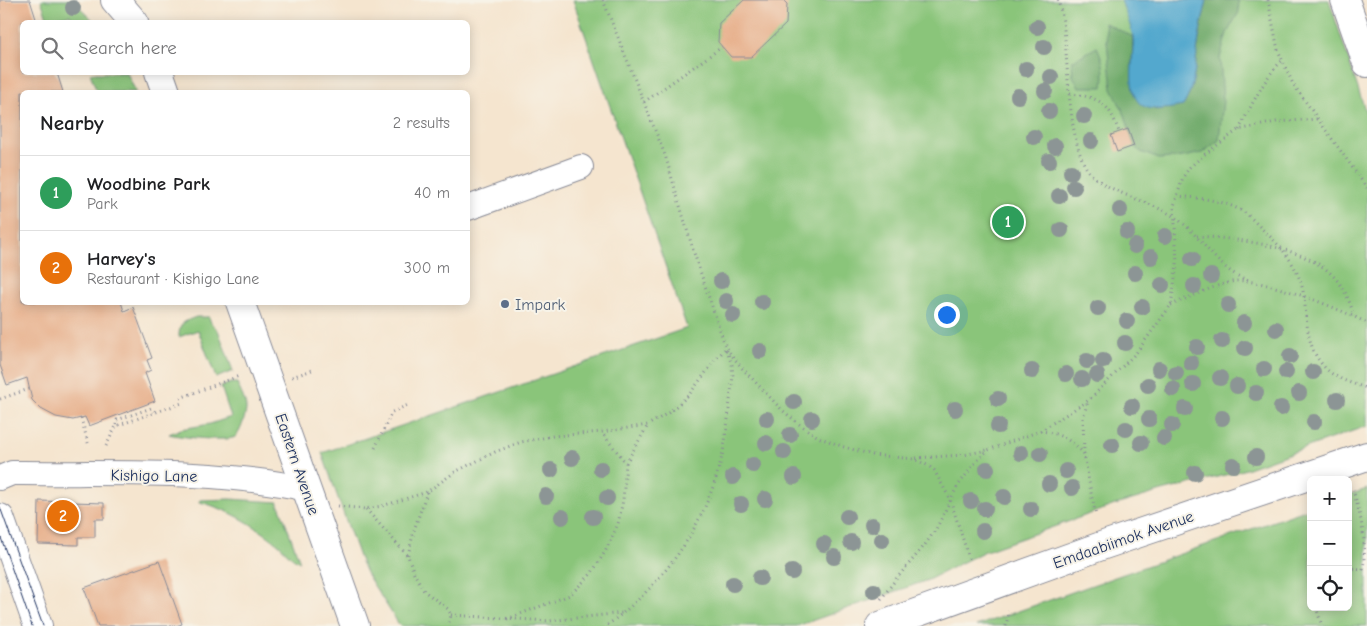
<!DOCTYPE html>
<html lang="en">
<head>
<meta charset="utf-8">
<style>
	:root { --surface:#fff; --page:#f6f6f6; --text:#202124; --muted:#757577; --line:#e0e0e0; --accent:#db2777 }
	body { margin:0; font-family:"Comic Neue",sans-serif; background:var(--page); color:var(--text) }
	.controls { position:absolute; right:15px; bottom:15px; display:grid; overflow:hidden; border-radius:8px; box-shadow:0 2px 12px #0003 }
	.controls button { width:45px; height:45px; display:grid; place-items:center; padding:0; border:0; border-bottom:1px solid var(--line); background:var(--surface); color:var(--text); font:25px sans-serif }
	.you { position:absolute; left:946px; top:314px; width:18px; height:18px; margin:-12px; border:4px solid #fff; border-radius:50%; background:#1a73e8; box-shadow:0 0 0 8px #1a73e833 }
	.badge { display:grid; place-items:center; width:32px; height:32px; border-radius:50%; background:var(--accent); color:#fff; font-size:16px; font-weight:700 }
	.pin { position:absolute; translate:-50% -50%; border:2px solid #fff; box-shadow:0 1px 5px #0006 }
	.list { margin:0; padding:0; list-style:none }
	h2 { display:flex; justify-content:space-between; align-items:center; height:65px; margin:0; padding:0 20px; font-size:21px }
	h2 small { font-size:16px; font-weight:400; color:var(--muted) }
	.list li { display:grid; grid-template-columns:32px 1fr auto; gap:15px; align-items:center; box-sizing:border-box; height:75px; padding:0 20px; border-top:1px solid var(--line) }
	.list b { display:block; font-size:19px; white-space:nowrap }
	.list p { margin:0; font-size:16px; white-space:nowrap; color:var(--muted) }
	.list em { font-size:16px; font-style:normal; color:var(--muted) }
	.icon { flex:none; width:28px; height:28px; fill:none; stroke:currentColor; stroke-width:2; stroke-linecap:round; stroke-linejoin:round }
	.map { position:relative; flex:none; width:1367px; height:626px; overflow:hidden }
	.search { position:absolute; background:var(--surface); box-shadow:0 2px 12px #0003; left:20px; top:20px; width:450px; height:55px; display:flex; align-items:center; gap:12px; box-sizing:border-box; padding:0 18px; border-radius:8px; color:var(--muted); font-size:19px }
	.panel { position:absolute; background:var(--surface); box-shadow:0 2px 12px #0003; left:20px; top:90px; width:450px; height:215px; border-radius:8px }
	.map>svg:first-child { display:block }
	.green { fill:#8ac57a; stroke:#527a6c }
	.forest { fill:#6faa6a; stroke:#456c64 }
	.water { fill:#52a8ce; stroke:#366c96 }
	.building { fill:#e6ab85 }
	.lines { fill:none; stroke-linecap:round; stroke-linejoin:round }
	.minor-casing { stroke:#888a96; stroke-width:26 }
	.major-casing { stroke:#888a96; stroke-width:30 }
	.highway-casing { stroke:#888a96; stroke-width:30 }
	.path { stroke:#888a96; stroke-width:3; stroke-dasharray:1 4; stroke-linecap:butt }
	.minor { stroke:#fff; stroke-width:24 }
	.major { stroke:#fff; stroke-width:28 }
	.highway { stroke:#fff; stroke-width:28 }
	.tram { stroke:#1b2f5e; stroke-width:1 }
	.tree { fill:#8c9595 }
	.service-dot { fill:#5c6f8a; stroke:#f7f3e8; stroke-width:2 }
	.labels { text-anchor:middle; stroke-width:4; stroke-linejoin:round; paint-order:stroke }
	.service-label { font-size:16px; fill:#4e5e75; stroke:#f7f3e8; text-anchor:start }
	.street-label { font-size:16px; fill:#1b2f5e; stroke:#f7f3e8 }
</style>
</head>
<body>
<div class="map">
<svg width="1367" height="626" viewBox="0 0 1367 626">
	<rect width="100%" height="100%" fill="#f7f3e8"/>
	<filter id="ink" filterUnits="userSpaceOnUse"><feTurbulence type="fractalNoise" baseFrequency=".02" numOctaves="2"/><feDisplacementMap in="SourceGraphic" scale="10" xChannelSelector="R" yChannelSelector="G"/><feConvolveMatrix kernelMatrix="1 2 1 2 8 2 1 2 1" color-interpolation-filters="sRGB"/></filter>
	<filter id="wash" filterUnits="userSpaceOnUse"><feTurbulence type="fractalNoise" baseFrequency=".0096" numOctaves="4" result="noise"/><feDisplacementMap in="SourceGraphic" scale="20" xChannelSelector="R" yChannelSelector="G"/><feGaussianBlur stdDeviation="1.12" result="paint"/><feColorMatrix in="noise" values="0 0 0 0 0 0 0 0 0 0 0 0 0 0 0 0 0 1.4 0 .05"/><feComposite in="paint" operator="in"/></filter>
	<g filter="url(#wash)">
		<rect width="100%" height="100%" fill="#f5e5cf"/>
		<path class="green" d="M 41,0 L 72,0 L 95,22 L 73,22 L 70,15 L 48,20 Z
			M 573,0 L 1329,0 L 1367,116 L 1367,426 L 1237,472 L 1162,491 L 1115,505 L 983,552 L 928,580 L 797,626 L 400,626 L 366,573 L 359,557 L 322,453 L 687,328 Z
			M 90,73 L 127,73 L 136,92 L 97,92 Z
			M 196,317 L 209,317 L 211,323 L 218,330 L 233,371 L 216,378 L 198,330 L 179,337 C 179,323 183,322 196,317 Z
			M 231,383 L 237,383 C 240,391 246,401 246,409 C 246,415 240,434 235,437 C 227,442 179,437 169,434 L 181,429 L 210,424 L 231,417 L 221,387 Z
			M 1367,489 L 1367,626 L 976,626 L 1311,508 L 1311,607 L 1348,607 L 1348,495 Z
			M 230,499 L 278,502 L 300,562 C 290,558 284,548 276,542 C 251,523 230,510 200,502 L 200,500 Z"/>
		<path class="forest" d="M 1207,0 L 1238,0 L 1239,12 L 1227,33 L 1220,58 L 1223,100 L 1219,140 L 1202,153 L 1183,157 L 1159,159 L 1141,152 L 1134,146 L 1125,115 L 1112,89 L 1105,23 L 1133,37 L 1132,64 L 1155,110 L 1183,106 C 1196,86 1195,61 1199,38 C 1201,25 1204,13 1207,0 Z
			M 1097,47 C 1104,61 1105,72 1103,87 L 1079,87 L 1073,76 L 1072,61 Z"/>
		<path class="water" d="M 1121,0 L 1207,0 C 1204,13 1201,25 1199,38 C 1195,61 1196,86 1183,106 C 1144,114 1129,109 1132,65 C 1132,56 1134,47 1133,37 C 1131,25 1125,12 1121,0 Z"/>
		<g id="blocks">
			<path class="building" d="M 0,0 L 30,0 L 37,22 L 22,22 L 22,72 L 54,72 L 58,76 L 63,92 L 22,92 L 22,302 L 121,302 L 124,311 L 133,307 L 152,358 L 147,360 L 151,370 L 145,373 L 155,401 L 89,426 L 85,417 L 73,420 L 56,417 L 41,409 L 32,400 L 27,378 L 7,385 L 0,365 Z
				M 744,0 L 783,0 L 787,4 L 786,24 L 751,57 L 731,57 L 718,42 L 719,23 Z
				M 1128,129 L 1134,146 L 1117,152 L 1111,135 Z
				M 39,501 L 104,503 L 104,519 L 95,519 L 95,537 L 78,537 L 78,545 L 38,544 Z
				M 159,561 L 182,624 L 176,626 L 98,626 L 84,588 Z"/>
		</g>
	</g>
	<g filter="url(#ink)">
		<use href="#blocks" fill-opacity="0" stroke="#888a96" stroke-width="1"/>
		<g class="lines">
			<defs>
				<path id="minor" d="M 468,208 L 581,167
					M 0,478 L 12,473 L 22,473 C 117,474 214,469 307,489"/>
				<path id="major" d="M 115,0 L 134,22
					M 159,72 L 166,92
					M 240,302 L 355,626
					M 0,518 L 38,626
					M 880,626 L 1104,545 L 1367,456"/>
				<path id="highway" d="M 1345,0 L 1367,63"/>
			</defs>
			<use href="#minor" class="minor-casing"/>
			<use href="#major" class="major-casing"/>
			<use href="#highway" class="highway-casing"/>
			<path class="path" d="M 603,0 L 665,155 L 694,253 L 726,348 L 742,368 L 782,410 L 799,424 L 818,437 L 844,447 L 873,455 L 914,459 L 927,465 L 934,470 L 950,499 L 970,561
				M 1058,0 C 1060,7 1062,15 1063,22 C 1069,59 1066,154 1094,177 C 1116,195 1149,201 1173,216 C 1197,231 1210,258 1233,273 C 1239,277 1245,279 1251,281
				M 1268,0 L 1278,50 L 1293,84 L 1367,188
				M 1070,94 C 1100,97 1109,103 1119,132
				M 644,102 L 722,47
				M 1239,130 C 1249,110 1266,74 1283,60
				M 1177,196 C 1198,198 1220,199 1240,210 C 1248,214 1254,221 1260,227 C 1282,247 1300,267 1304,297 C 1307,319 1306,344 1321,363 C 1332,378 1350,383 1367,388
				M 1197,236 C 1237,239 1308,246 1335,278 C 1345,289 1350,302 1354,316
				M 1171,305 C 1191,297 1214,285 1236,281 C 1264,278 1341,309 1367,323
				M 292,377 L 315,369
				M 180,398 L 239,376
				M 0,399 L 29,389
				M 81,418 L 89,446
				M 116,425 L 117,420 L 151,408 L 155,412
				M 1040,431 C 1057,432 1073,441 1084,454 L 1092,498 L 1096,515
				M 106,446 L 116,426 L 182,403
				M 375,448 L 392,412 L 408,405
				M 1084,454 L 1083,418 L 1088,401
				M 916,458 L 963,455 L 987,450
				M 626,463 L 648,425
				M 338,506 L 365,509 L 382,506 L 427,492 L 455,472 L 495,452 L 521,442 L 553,436 L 602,432 L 648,425 L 668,413 L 688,396 L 716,359 L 726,348 L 732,365 L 733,377 C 729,403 728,431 722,456 C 706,526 663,585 606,626
				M 366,509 L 408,556 L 414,573 L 424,591 L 448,609 L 451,615 L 448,626
				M 408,555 L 415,527 L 427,492
				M 1348,568 L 1363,569 C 1367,541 1361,517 1353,490
				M 881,599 L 896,579 L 925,545 L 936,529 L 957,487 L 975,463 L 988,450 L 1040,431 L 1089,400 L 1136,353 L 1171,305 L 1177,264 L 1174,206 L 1183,177 L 1190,167 L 1205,154 L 1238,130 L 1276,122 L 1317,119
				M 1316,607 L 1322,626
				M 451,615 L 549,621 L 622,613
				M 507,619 L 570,595 L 591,574 L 605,552 L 618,524 L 623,500 L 626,463 L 602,433
				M 1006,626 L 1009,611"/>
			<use href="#minor" class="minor"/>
			<use href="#major" class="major"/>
			<use href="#highway" class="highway"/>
			<path class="tram" d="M 0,507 L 43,626
				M 0,535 L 32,626"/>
		</g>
		<g class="tree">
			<circle cx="73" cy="8" r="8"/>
			<circle cx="1037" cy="27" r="8"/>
			<circle cx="1044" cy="47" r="8"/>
			<circle cx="1026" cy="69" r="8"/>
			<circle cx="1051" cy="77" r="8"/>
			<circle cx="1045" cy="91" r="8"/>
			<circle cx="1018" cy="96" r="8"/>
			<circle cx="1049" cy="111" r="8"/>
			<circle cx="1084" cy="116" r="8"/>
			<circle cx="1034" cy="137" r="8"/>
			<circle cx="1091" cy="141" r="8"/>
			<circle cx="1055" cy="146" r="8"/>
			<circle cx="1049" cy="161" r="8"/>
			<circle cx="1071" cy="172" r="8"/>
			<circle cx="1074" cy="187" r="8"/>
			<circle cx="1059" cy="196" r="8"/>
			<circle cx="1120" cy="210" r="8"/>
			<circle cx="1061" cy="230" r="8"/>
			<circle cx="1127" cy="232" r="8"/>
			<circle cx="1165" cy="236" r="8"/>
			<circle cx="1135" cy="246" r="8"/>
			<circle cx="1151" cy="257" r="8"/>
			<circle cx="1192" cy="259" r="8"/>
			<circle cx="1135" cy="273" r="8"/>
			<circle cx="1211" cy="276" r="8"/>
			<circle cx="721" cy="281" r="8"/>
			<circle cx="1162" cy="285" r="8"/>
			<circle cx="1194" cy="286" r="8"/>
			<circle cx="726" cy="301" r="8"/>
			<circle cx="762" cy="302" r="8"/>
			<circle cx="1228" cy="305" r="8"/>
			<circle cx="1142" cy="307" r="8"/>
			<circle cx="1098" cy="308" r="8"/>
			<circle cx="733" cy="315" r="8"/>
			<circle cx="1127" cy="321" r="8"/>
			<circle cx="1244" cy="323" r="8"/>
			<circle cx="1276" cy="329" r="8"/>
			<circle cx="1222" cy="341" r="8"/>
			<circle cx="1125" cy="343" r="8"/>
			<circle cx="1197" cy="347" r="8"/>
			<circle cx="1245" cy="348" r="8"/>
			<circle cx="760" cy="351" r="8"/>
			<circle cx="1290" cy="356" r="8"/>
			<circle cx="1087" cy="361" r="8"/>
			<circle cx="1103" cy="361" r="8"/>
			<circle cx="1191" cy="363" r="8"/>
			<circle cx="1159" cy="369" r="8"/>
			<circle cx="1264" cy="369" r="8"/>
			<circle cx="1032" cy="371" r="8"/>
			<circle cx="1286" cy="372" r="8"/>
			<circle cx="1313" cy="372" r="8"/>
			<circle cx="1176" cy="373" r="8"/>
			<circle cx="1066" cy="374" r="8"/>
			<circle cx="1097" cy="375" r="8"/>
			<circle cx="1220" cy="378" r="8"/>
			<circle cx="1082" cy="379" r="8"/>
			<circle cx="1193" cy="384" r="8"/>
			<circle cx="1148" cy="385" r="8"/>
			<circle cx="1237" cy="386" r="8"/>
			<circle cx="1173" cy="389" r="8"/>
			<circle cx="1256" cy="393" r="8"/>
			<circle cx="1299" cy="393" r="8"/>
			<circle cx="998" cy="399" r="8"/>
			<circle cx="1337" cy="400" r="8"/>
			<circle cx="794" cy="402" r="8"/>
			<circle cx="1132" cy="406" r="8"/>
			<circle cx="1281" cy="408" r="8"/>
			<circle cx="955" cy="409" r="8"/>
			<circle cx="1185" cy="409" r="8"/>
			<circle cx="1222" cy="418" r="8"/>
			<circle cx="767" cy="419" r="8"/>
			<circle cx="812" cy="419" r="8"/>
			<circle cx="1149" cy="419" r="8"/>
			<circle cx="1314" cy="422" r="8"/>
			<circle cx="1172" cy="425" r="8"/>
			<circle cx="998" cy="426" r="8"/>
			<circle cx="1126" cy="429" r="8"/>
			<circle cx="790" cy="435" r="8"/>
			<circle cx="1164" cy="438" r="8"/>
			<circle cx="766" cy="443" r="8"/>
			<circle cx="1141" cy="443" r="8"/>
			<circle cx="1112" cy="445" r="8"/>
			<circle cx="784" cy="452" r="8"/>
			<circle cx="1021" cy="453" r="8"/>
			<circle cx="1040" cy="454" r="8"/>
			<circle cx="1256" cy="457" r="8"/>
			<circle cx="572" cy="458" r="8"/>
			<circle cx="753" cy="465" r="8"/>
			<circle cx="1233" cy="465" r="8"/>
			<circle cx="601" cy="469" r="8"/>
			<circle cx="987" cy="469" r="8"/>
			<circle cx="551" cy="470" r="8"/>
			<circle cx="1066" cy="471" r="8"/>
			<circle cx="1195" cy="473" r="8"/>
			<circle cx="733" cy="477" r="8"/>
			<circle cx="794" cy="477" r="8"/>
			<circle cx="1049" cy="484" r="8"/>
			<circle cx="1072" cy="488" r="8"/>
			<circle cx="546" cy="496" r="8"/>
			<circle cx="1004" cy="497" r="8"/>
			<circle cx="607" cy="498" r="8"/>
			<circle cx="765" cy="499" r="8"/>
			<circle cx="971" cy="501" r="8"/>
			<circle cx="741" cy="504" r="8"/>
			<circle cx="985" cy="509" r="8"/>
			<circle cx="1031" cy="509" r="8"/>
			<circle cx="562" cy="517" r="8"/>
			<circle cx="593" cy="517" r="8"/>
			<circle cx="847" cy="517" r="8"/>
			<circle cx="872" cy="525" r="8"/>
			<circle cx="983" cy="531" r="8"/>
			<circle cx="882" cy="540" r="8"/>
			<circle cx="851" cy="542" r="8"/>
			<circle cx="824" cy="544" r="8"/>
			<circle cx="834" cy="557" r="8"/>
			<circle cx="792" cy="572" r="8"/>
			<circle cx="760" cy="578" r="8"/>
			<circle cx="733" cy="584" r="8"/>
			<circle cx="874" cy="591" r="8"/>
		</g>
	</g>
	<circle class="service-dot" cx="505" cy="304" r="5"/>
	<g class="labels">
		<g class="service-label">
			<text x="515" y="310">Impark</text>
		</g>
		<g class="street-label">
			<text transform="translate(298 464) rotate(71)" y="6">Eastern Avenue</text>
			<text transform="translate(154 475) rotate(1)" y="6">Kishigo Lane</text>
			<text transform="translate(1123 539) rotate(-19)" y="6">Emdaabiimok Avenue</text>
		</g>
	</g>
</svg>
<div class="controls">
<button>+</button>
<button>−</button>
<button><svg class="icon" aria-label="locate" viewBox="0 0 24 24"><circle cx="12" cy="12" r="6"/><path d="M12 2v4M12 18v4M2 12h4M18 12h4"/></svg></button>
</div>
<div class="you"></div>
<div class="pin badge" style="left:1008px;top:222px;background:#2e9e5b">1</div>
<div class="pin badge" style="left:63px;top:516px;background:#e8710a">2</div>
<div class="search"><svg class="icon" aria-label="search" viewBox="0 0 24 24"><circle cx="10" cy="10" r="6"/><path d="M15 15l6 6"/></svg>Search here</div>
<section class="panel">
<h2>Nearby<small>2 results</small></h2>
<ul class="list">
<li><span class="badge" style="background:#2e9e5b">1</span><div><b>Woodbine Park</b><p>Park</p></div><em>40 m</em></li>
<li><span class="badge" style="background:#e8710a">2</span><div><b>Harvey's</b><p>Restaurant · Kishigo Lane</p></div><em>300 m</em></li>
</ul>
</section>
</div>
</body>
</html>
